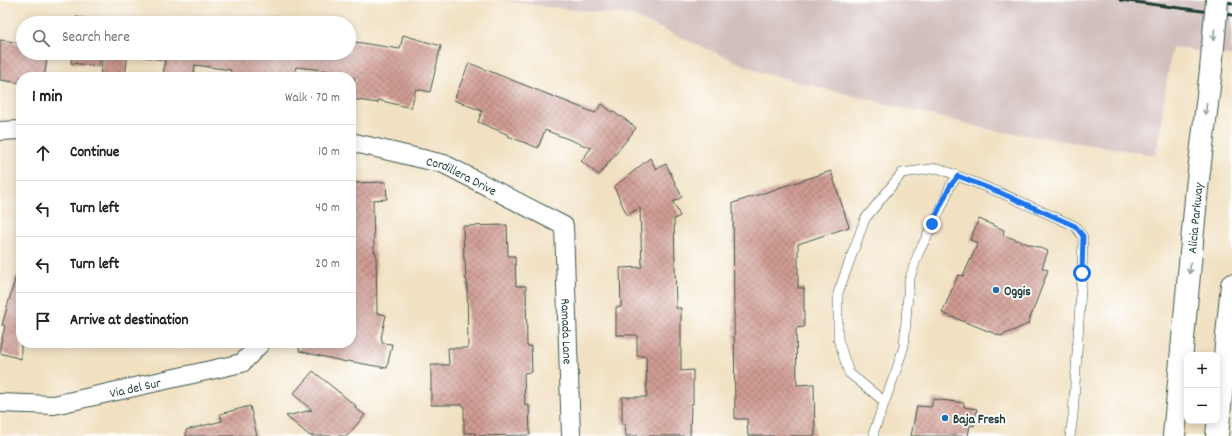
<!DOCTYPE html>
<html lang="en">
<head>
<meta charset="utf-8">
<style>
	:root { --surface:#fff; --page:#f2f2f2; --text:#202124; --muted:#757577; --line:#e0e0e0 }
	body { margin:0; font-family:Dekko,sans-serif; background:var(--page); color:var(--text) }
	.controls { position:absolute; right:12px; bottom:12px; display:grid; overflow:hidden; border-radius:8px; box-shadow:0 2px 10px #0003 }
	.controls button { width:36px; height:36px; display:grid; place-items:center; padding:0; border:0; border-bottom:1px solid var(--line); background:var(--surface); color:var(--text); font:20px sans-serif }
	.stop { position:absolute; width:12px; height:12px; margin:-9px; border:3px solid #1a73e8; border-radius:50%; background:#fff }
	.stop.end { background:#1a73e8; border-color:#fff; box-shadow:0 1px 4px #0008 }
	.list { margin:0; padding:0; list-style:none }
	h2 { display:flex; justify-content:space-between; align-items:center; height:52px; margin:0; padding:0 16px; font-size:17px }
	h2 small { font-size:13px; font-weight:400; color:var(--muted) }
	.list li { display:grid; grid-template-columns:26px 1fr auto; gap:12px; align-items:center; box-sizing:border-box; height:56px; padding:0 16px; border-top:1px solid var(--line) }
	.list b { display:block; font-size:15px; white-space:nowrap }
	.list em { font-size:13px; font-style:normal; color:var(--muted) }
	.icon { flex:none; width:22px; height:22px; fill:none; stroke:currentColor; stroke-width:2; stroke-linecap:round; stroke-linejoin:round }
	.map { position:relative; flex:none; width:1232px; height:436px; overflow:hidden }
	.search { position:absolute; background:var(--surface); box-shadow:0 2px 10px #0003; left:16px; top:16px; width:340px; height:44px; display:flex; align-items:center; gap:10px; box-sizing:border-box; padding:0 14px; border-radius:22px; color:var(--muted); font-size:15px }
	.panel { position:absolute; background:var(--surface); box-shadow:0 2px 10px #0003; left:16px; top:72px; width:340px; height:276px; border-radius:16px }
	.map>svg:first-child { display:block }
	.industrial { fill:#d1bfbd }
	.building { fill:url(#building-cross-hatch) }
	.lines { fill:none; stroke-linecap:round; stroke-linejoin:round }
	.lane-casing { stroke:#3e5649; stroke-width:10 }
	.street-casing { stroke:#3e5649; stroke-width:20 }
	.primary-casing { stroke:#3e5649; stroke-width:24 }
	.lane { stroke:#fff; stroke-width:9 }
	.street { stroke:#fff; stroke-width:18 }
	.primary { stroke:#fff; stroke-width:22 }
	.rail { stroke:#1f3d34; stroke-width:3 }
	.primary-bridge-casing { stroke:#3e5649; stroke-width:24; stroke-linecap:butt }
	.primary-bridge { stroke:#fff; stroke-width:22 }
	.oneway { stroke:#8f9e9a }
	.route { stroke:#1a73e8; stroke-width:5 }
	.poi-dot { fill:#1f6fb2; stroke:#fff; stroke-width:1.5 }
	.labels { text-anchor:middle; stroke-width:3.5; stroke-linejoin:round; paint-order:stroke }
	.street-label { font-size:13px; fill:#1f3d34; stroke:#fff }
	.poi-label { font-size:13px; font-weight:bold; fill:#1f3d34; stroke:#fff; text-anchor:start }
</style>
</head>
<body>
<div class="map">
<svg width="1232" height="436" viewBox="0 0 1232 436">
	<defs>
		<pattern id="building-cross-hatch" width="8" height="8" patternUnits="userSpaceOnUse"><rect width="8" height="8" fill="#d09c93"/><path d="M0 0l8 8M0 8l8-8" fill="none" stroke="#a88079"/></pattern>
	</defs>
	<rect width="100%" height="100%" fill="#fff"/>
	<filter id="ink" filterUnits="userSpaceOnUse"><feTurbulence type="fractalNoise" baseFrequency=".025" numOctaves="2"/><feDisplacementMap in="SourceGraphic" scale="8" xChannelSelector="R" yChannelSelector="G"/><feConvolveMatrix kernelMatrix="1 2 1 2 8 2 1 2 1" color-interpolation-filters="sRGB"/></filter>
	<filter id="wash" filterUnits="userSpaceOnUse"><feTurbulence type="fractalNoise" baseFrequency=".012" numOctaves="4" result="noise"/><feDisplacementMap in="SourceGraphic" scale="16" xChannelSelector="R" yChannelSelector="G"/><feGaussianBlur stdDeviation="0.9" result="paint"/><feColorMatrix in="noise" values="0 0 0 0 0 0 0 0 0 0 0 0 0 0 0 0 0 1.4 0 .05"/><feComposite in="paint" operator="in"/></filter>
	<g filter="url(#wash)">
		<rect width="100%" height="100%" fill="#f1e1c2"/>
		<path class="industrial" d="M 499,0 L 1232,0 L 1232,56 L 1172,47 L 1156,155 L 992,130 L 762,73 L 630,15 L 566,9 Z"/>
		<g id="blocks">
			<path class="building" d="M 76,17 L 105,21 L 105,23 L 76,23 Z
				M 276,19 L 298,22 L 275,23 Z
				M 403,35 L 441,46 L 430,92 L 416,89 L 411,108 L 378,100 L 378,103 L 351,99 L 355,78 L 332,74 L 333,71 L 296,67 L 294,77 L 230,77 L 231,70 L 195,65 L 193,77 L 163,77 L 165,60 L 143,57 L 144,53 L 349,53 L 349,41 L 400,49 Z
				M 0,40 L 23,43 L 23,53 L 48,53 L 44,77 L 21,77 L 21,83 L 0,80 Z
				M 72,53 L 101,53 L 99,66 L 71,63 Z
				M 103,53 L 128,53 L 125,77 L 100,77 Z
				M 469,63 L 595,113 L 602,104 L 612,112 L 613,111 L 620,117 L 621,116 L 636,128 L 599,175 L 581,161 L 591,148 L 545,130 L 538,148 L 508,136 L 509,135 L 478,122 L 482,111 L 454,100 Z
				M 650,158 L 656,169 L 666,164 L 682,197 L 673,202 L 680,216 L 674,219 L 676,308 L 681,308 L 681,371 L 693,370 L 693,404 L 691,404 L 690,436 L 626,436 L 625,424 L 622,424 L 622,397 L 647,397 L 646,356 L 637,356 L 637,335 L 616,335 L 616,307 L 621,307 L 620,268 L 642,267 L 640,208 L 627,215 L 614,187 Z
				M 831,171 L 849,227 L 798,244 L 798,288 L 804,288 L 804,327 L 796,328 L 797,385 L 814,384 L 815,436 L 748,436 L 747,419 L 735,419 L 733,203 Z
				M 386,182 L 387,199 L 373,200 L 374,252 L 376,252 L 377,313 L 386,315 L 381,338 L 382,339 L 382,343 L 392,344 L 387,368 L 347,361 L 346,362 L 299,351 L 300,343 L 351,343 L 351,316 L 355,296 L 351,296 L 351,183 Z
				M 979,219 L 1004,230 L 1003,235 L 1048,251 L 1042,268 L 1048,270 L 1028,324 L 1001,336 L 942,313 L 958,275 L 963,276 L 978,243 L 970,240 Z
				M 507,225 L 508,256 L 515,256 L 516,286 L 526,286 L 527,346 L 531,346 L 532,372 L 524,373 L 525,405 L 529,405 L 530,435 L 475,436 L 475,433 L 464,433 L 464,405 L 431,405 L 431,365 L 449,365 L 448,348 L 468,348 L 467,280 L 466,280 L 465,260 L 464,260 L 463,226 Z
				M 16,276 L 21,277 L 21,359 L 0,353 L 0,346 L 5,326 L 2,325 Z
				M 313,371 L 356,406 L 355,408 L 365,415 L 347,436 L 310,436 L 286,416 L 312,410 L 293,394 Z
				M 933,399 L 964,403 L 964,407 L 977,409 L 974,426 L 970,425 L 968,436 L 911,436 L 917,406 L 931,407 Z
				M 250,406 L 257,436 L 186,436 L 186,430 L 222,421 L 220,414 Z"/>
		</g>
	</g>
	<g filter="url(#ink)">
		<use href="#blocks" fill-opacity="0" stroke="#3e5649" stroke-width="1"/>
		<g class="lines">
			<defs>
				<path id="lane" d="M 885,402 L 849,373 L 838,339 L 838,293 L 865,219 L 902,173 L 938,168 L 1001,193 L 1075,226 L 1083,237 L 1082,273 L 1073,416 L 1070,436
					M 874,436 L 874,431 L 897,368 L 904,346 L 909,281 L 918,254 L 944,202 L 950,186 L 958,176"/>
				<g id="street">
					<path d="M 0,131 L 21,130"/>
					<path id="s1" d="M 351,142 L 444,164 L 564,226 L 571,436"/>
					<path id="s2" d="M 0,403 L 54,405 L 242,363 L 261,343"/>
				</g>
				<g id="primary">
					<path id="s3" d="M 1174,436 L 1197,188 L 1211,70"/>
					<path d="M 1217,436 L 1232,285"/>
				</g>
			</defs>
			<use href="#lane" class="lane-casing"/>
			<use href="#street" class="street-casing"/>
			<use href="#primary" class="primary-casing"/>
			<use href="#lane" class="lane"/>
			<use href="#street" class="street"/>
			<use href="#primary" class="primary"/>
			<path class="rail" d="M 1120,0 L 1232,15
				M 1212,0 L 1232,3"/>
			<defs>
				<path id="primary-bridge" d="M 1211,70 L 1217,0"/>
			</defs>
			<use href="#primary-bridge" class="primary-bridge-casing"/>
			<use href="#primary-bridge" class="primary-bridge"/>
		</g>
		<defs><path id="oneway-shaft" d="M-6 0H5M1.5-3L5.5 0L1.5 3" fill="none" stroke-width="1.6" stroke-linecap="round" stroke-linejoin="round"/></defs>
		<g class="oneway">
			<use href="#oneway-shaft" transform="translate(1214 35) rotate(95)"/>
			<use href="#oneway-shaft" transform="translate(1206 109) rotate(96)"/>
			<use href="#oneway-shaft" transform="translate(1190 268) rotate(95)"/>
		</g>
	</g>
	<g class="lines" filter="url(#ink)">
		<path class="route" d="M 932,224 L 950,186 L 958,176 L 1001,193 L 1075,226 L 1083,236 L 1082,273"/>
	</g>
	<g class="poi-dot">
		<circle cx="996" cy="290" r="4"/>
		<circle cx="945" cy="418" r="4"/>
	</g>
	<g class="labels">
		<g class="street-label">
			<text dy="5" stroke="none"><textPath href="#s1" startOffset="116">Cordillera Drive</textPath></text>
			<text dy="5" stroke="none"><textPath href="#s3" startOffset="219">Alicia Parkway</textPath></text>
			<text dy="5" stroke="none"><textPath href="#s1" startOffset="336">Ramada Lane</textPath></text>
			<text dy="5" stroke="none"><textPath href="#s2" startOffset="137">Via del Sur</textPath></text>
		</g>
		<g class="poi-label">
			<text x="1004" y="295">Oggis</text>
			<text x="953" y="423">Baja Fresh</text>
		</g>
	</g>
</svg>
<div class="controls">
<button>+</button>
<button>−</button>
</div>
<div class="stop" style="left:1082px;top:273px"></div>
<div class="stop end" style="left:932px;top:224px"></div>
<div class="search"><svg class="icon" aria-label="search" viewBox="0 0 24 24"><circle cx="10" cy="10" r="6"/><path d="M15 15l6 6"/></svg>Search here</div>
<section class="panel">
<h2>1 min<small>Walk · 70 m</small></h2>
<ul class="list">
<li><svg class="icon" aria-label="ahead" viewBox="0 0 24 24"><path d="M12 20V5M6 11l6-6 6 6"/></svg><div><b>Continue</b></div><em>10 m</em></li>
<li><svg class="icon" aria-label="left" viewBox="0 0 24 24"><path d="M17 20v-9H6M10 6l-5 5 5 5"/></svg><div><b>Turn left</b></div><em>40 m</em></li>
<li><svg class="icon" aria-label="left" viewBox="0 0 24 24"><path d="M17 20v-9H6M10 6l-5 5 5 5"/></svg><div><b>Turn left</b></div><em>20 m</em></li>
<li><svg class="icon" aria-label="arrive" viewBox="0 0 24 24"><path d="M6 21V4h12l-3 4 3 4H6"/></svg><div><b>Arrive at destination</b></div></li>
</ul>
</section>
</div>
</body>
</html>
